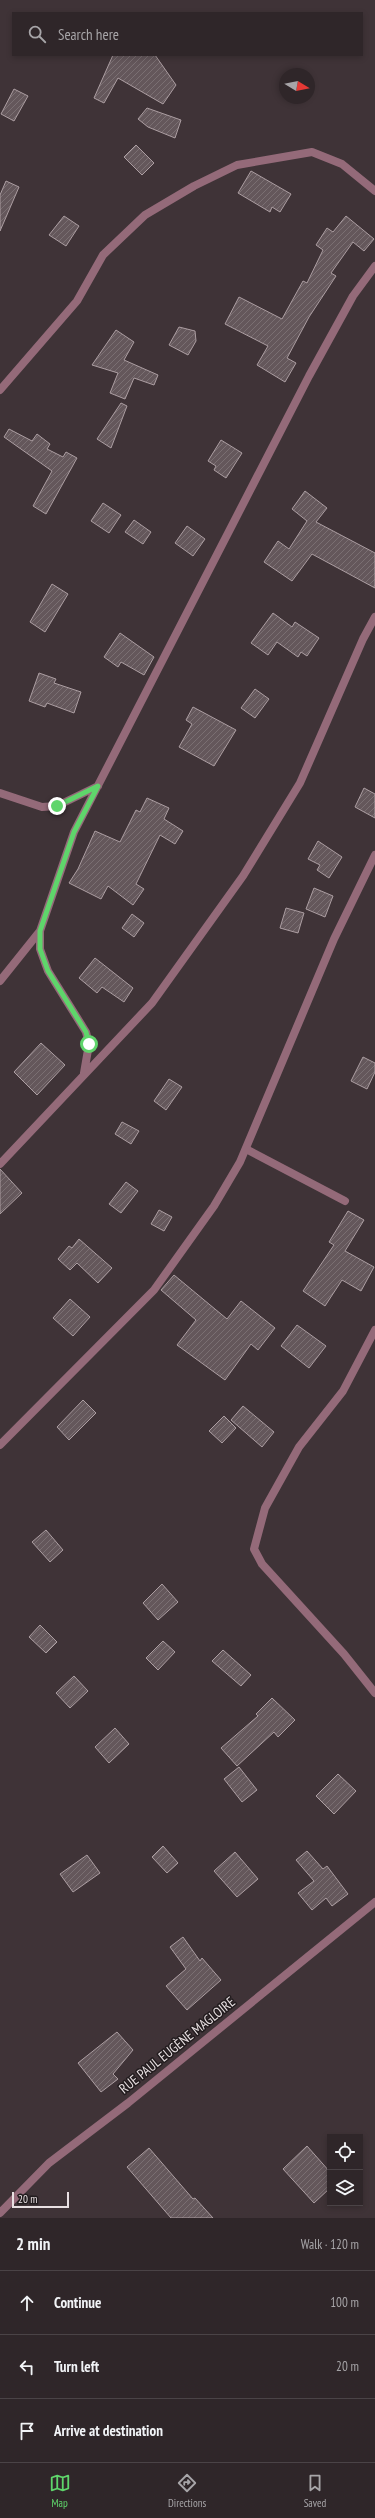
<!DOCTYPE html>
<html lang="en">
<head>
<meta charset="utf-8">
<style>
	:root { --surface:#2f2629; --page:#372e31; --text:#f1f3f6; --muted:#a7a5a8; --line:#4a4346; --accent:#5fd56b }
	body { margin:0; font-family:"PT Sans Narrow",sans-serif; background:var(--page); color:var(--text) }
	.controls { position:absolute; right:12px; bottom:12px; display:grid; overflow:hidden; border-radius:0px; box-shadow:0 2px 6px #0003 }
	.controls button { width:36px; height:36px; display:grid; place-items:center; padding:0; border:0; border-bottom:1px solid var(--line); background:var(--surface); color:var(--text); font:20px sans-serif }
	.compass { position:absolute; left:279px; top:68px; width:36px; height:36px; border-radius:50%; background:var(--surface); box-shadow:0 2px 6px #0003; rotate:100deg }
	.scale { position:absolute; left:12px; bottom:10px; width:57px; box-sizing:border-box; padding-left:4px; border:2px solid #e8e0e2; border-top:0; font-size:11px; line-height:14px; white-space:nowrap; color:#e8e0e2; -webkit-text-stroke:3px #221c1e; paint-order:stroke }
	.stop { position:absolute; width:12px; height:12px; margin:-9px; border:3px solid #5fd56b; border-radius:50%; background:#fff }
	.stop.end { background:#5fd56b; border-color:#fff; box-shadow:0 1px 4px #0008 }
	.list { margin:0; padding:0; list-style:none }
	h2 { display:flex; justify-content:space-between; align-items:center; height:52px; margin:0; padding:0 16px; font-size:17px }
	h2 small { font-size:13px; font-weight:400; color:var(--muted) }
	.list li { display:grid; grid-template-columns:26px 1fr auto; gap:12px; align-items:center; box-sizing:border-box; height:64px; padding:0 16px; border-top:1px solid var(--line) }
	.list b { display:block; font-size:15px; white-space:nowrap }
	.list em { font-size:13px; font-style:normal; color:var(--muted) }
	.icon { flex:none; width:22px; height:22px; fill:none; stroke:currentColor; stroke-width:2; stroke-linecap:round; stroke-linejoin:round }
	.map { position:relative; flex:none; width:375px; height:2218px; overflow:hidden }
	.search { position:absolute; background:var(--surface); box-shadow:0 2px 6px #0003; left:12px; right:12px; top:12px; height:44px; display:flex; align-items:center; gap:10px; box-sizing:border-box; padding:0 14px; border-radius:0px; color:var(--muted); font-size:15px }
	.sheet { height:244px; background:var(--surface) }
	nav { display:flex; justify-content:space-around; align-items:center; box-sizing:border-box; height:56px; border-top:1px solid var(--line); background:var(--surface); font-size:11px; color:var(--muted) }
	nav a { display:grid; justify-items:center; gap:2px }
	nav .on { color:var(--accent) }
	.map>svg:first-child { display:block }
	.building { fill:url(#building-hatch); stroke:#ac9ea2 }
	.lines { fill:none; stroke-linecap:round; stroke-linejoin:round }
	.lane { stroke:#946a79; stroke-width:8 }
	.street { stroke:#946a79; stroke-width:8 }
	.route { stroke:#5fd56b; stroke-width:5 }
	.labels { text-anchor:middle; stroke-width:3; stroke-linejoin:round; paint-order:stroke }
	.street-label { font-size:14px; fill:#e8e0e2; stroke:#221c1e }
</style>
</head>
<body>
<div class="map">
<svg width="375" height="2218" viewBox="0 0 375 2218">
	<defs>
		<pattern id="building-hatch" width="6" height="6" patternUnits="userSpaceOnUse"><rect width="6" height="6" fill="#64575b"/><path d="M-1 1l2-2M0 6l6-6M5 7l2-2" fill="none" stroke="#7a6f72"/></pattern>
	</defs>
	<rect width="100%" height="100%" fill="#3f3337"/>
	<path class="building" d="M 113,55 L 155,55 L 176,85 L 163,104 L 118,78 L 104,103 L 94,98 Z
		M 14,89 L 28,96 L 14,121 L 1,114 Z
		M 147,108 L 181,120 L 175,138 L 148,127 L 138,119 Z
		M 136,145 L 154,163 L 142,175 L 124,157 Z
		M 251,171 L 291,194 L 280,212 L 272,207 L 270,212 L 238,193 Z
		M 6,181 L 19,187 L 0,231 L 0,195 Z
		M 64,216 L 79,226 L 66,246 L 49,235 Z
		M 346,216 L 374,239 L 364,251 L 353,242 L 331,273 L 336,276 L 309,317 L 287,358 L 296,363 L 285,382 L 257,365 L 268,346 L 225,324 L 239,297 L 282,319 L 303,281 L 307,283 L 323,250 L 316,245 L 327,228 L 333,232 Z
		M 179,327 L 195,331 L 196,341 L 188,355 L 169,345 Z
		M 116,330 L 134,342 L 124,360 L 158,375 L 154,385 L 134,378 L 125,399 L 110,393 L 118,373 L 92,365 Z
		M 121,403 L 127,406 L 111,448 L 97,439 Z
		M 9,429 L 32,441 L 37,434 L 50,444 L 47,449 L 63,457 L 66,452 L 77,458 L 46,514 L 33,506 L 52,471 L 4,437 Z
		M 221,440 L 242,453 L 226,478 L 214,470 L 216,466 L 208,461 Z
		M 305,491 L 327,508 L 316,522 L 375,553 L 375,588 L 312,554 L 292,581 L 264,562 L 278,541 L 289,549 L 307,521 L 292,509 Z
		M 103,503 L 121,515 L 109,533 L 91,521 Z
		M 134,520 L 151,532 L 143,544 L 125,532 Z
		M 187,526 L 205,539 L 193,556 L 175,543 Z
		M 52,584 L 68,594 L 45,632 L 30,622 Z
		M 273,613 L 292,627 L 295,622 L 319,638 L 307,656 L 301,652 L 298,657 L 277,642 L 268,655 L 251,643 Z
		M 120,633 L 154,657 L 144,675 L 121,662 L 118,667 L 104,657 Z
		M 39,673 L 56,679 L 54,683 L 81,692 L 74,713 L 47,703 L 45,707 L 29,701 Z
		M 255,689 L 269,699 L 255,718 L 241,708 Z
		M 193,707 L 236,730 L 214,766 L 179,747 L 192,724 L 186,720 Z
		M 364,788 L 375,794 L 375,818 L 355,807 Z
		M 147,798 L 169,808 L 164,819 L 183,831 L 175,844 L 160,835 L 136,884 L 144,889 L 133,905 L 108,886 L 101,899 L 69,883 L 78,869 L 95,831 L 120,842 L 136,810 L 140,812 Z
		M 318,841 L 342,857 L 329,878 L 317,870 L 320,865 L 308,859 Z
		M 314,888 L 333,896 L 325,917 L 306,909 Z
		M 286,908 L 304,913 L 298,933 L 280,928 Z
		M 132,914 L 144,923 L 134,937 L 122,928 Z
		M 95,958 L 133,988 L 124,1002 L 102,987 L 97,993 L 79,978 Z
		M 41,1043 L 65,1065 L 37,1095 L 14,1072 Z
		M 363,1057 L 375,1063 L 375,1072 L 367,1089 L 351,1081 Z
		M 169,1079 L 182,1087 L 166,1110 L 154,1101 Z
		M 122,1122 L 139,1131 L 131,1144 L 115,1134 Z
		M 0,1169 L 22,1193 L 0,1214 Z
		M 126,1182 L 138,1191 L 121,1213 L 109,1204 Z
		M 159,1210 L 172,1217 L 164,1231 L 151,1224 Z
		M 348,1211 L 364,1220 L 345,1251 L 374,1267 L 361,1291 L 342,1280 L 325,1306 L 303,1291 L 334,1245 L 329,1242 Z
		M 79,1239 L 112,1268 L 98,1283 L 77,1263 L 70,1270 L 58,1259 L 69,1246 L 72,1248 Z
		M 174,1275 L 227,1319 L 241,1301 L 275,1328 L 258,1350 L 251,1344 L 225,1380 L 177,1345 L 196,1320 L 161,1290 Z
		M 70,1299 L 90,1317 L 73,1336 L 53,1318 Z
		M 297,1325 L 326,1346 L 309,1368 L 281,1346 Z
		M 83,1400 L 96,1413 L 69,1440 L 57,1427 Z
		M 243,1406 L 274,1432 L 262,1447 L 231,1420 Z
		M 224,1416 L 236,1428 L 222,1443 L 209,1431 Z
		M 46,1530 L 63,1550 L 50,1562 L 32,1542 Z
		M 162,1584 L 178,1602 L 158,1620 L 143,1603 Z
		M 40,1625 L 57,1642 L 46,1653 L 29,1637 Z
		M 163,1641 L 175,1652 L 158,1670 L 146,1658 Z
		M 223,1650 L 251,1675 L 241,1686 L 212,1661 Z
		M 74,1676 L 88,1691 L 70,1708 L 56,1693 Z
		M 272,1698 L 295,1720 L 278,1737 L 274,1732 L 237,1766 L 221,1748 L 258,1716 L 256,1714 Z
		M 115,1728 L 129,1744 L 109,1763 L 95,1747 Z
		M 239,1767 L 257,1790 L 242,1802 L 224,1779 Z
		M 338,1774 L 356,1791 L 334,1814 L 316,1796 Z
		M 163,1846 L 178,1863 L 167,1873 L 152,1857 Z
		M 307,1851 L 323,1869 L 327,1866 L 348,1894 L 332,1906 L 326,1898 L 312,1910 L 298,1893 L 314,1881 L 296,1860 Z
		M 235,1852 L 258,1879 L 237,1897 L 214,1871 Z
		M 87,1855 L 100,1873 L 73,1892 L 60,1874 Z
		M 183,1937 L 200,1961 L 202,1958 L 221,1980 L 187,2010 L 166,1986 L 186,1969 L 170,1947 Z
		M 117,2032 L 133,2050 L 113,2074 L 118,2079 L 101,2092 L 78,2063 Z
		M 307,2146 L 330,2172 L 330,2188 L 314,2203 L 283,2169 Z
		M 149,2148 L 193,2199 L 195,2198 L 213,2218 L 171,2218 L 127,2167 Z"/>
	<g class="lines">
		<path class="lane" d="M 246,1149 L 345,1201"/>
		<path class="street" d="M 0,390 L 77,301 L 103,255 L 145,215 L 194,186 L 237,165 L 312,152 L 342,164 L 375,191
			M 0,793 L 42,807 L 57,806 L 98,786
			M 0,981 L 40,931
			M 84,1073 L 89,1044 L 86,1032 L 48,971 L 40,949 L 40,931 L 74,832 L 309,376 L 353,296 L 375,266
			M 0,1164 L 152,1003 L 243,876 L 300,783 L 363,639 L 375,617
			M 375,1330 L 343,1391 L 299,1447 L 265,1508 L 254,1549 L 262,1564 L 344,1654 L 375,1693
			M 0,1445 L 154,1290 L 214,1206 L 240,1162 L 334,939 L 375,855
			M 0,2213 L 49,2163 L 128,2103 L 375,1902"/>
	</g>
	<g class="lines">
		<path class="route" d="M 57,806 L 98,786 L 74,832 L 40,931 L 40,949 L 48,971 L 86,1032 L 89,1044"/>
	</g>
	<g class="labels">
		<g class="street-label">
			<text transform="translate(177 2045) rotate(-39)" y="5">RUE PAUL EUGÈNE MAGLOIRE</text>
		</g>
	</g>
</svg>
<div class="controls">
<button><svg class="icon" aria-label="locate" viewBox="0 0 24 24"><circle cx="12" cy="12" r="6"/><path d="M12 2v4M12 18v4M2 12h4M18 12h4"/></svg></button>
<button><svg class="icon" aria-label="layers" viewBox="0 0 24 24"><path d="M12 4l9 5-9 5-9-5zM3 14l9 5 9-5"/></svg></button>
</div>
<svg class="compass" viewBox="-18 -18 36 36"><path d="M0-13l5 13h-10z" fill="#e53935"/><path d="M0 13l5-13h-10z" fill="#a7a5a8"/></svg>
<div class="scale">20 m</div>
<div class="stop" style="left:89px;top:1044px"></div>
<div class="stop end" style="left:57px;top:806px"></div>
<div class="search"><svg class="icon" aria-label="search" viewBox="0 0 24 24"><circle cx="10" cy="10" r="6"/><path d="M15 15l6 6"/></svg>Search here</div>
</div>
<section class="sheet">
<h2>2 min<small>Walk · 120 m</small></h2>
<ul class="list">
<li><svg class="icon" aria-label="ahead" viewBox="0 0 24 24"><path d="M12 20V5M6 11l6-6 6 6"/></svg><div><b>Continue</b></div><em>100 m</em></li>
<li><svg class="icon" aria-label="left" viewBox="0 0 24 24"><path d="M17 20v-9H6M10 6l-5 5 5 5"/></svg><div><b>Turn left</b></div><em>20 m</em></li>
<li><svg class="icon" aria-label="arrive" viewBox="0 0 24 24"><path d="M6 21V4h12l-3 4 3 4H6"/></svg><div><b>Arrive at destination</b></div></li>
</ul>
</section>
<nav>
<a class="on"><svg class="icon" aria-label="map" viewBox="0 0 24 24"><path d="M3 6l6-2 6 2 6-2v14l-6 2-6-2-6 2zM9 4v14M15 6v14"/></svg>Map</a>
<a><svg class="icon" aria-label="directions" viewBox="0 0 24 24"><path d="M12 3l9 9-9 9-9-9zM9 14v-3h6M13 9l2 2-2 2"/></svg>Directions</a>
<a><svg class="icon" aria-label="saved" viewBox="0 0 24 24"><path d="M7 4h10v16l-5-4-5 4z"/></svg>Saved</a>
</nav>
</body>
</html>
